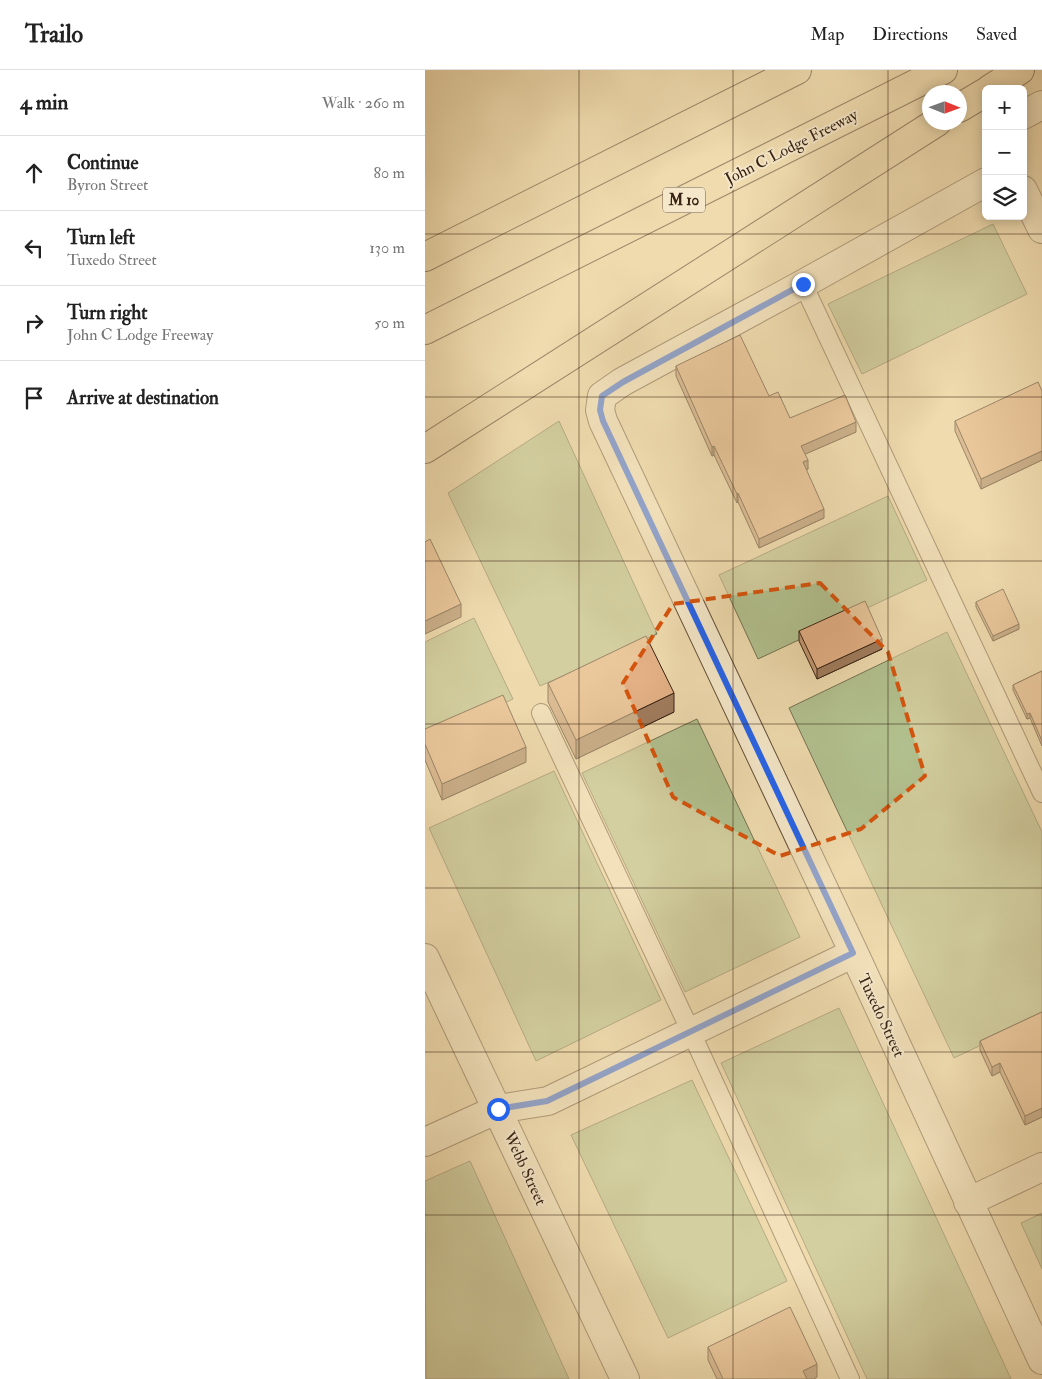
<!DOCTYPE html>
<html lang="en">
<head>
<meta charset="utf-8">
<style>
	:root { --surface:#fff; --page:#f2f2f2; --text:#222; --muted:#767676; --line:#e0e0e0 }
	body { margin:0; font-family:"IM FELL Double Pica",serif; background:var(--page); color:var(--text) }
	.controls { position:absolute; right:15px; top:15px; display:grid; overflow:hidden; border-radius:8px; box-shadow:0 2px 12px #0003 }
	.controls button { width:45px; height:45px; display:grid; place-items:center; padding:0; border:0; border-bottom:1px solid var(--line); background:var(--surface); color:var(--text); font:25px sans-serif }
	.compass { position:absolute; left:497px; top:15px; width:45px; height:45px; border-radius:50%; background:var(--surface); box-shadow:0 2px 12px #0003; rotate:91deg }
	.stop { position:absolute; width:15px; height:15px; margin:-11px; border:4px solid #2563eb; border-radius:50%; background:#fff }
	.stop.end { background:#2563eb; border-color:#fff; box-shadow:0 1px 5px #0008 }
	.list { margin:0; padding:0; list-style:none }
	h2 { display:flex; justify-content:space-between; align-items:center; height:65px; margin:0; padding:0 20px; font-size:21px }
	h2 small { font-size:16px; font-weight:400; color:var(--muted) }
	.list li { display:grid; grid-template-columns:32px 1fr auto; gap:15px; align-items:center; box-sizing:border-box; height:75px; padding:0 20px; border-top:1px solid var(--line) }
	.list b { display:block; font-size:19px; white-space:nowrap }
	.list p { margin:0; font-size:16px; white-space:nowrap; color:var(--muted) }
	.list em { font-size:16px; font-style:normal; color:var(--muted) }
	.icon { flex:none; width:28px; height:28px; fill:none; stroke:currentColor; stroke-width:2; stroke-linecap:round; stroke-linejoin:round }
	.map { position:relative; flex:none; width:617px; height:1309px; overflow:hidden }
	header { display:flex; align-items:center; gap:30px; box-sizing:border-box; height:70px; padding:0 25px; background:var(--surface); border-bottom:1px solid var(--line) }
	header strong { font-size:24px }
	nav { display:flex; gap:28px; margin-inline-start:auto; font-size:18px }
	main { display:flex }
	aside { flex:1; background:var(--surface) }
	.map>svg:first-child { display:block }
	.green { fill:#b2c18f; stroke:#747252 }
	.lines { fill:none; stroke-linecap:round; stroke-linejoin:round }
	.service-casing { stroke:#65503a; stroke-width:20 }
	.minor-casing { stroke:#65503a; stroke-width:30 }
	.tertiary-casing { stroke:#65503a; stroke-width:30 }
	.motorway-casing { stroke:#372214; stroke-width:30 }
	.service { stroke:#f5e8ca; stroke-width:18 }
	.minor { stroke:#f5e8ca; stroke-width:28 }
	.tertiary { stroke:#f5e8ca; stroke-width:28 }
	.motorway { stroke:#efdbae; stroke-width:28 }
	.wall { fill:#c49873; stroke:#372214 }
	.shaded-wall { fill:#a07c5e; stroke:#372214 }
	.building { fill:#e4b186; stroke:#372214 }
	.route { stroke:#2563eb; stroke-width:6 }
	.marked { fill:none; stroke:#d6540d; stroke-width:4; stroke-dasharray:10 6; stroke-linejoin:round }
	.grid { fill:none; stroke:#372214; stroke-width:1; stroke-opacity:0.55 }
	.labels { text-anchor:middle; stroke-width:4; stroke-linejoin:round; paint-order:stroke }
	.shield { fill:#f5e8ca; stroke:#705d4b; stroke-width:1 }
	.shield-label { font-size:15px; font-weight:bold; fill:#372214 }
	.street-label { font-size:16px; fill:#372214; stroke:#f5e8ca }
</style>
</head>
<body>
<header>
<strong>Trailo</strong>
<nav><a>Map</a><a>Directions</a><a>Saved</a></nav>
</header>
<main>
<aside>
<h2>4 min<small>Walk · 260 m</small></h2>
<ul class="list">
<li><svg class="icon" aria-label="ahead" viewBox="0 0 24 24"><path d="M12 20V5M6 11l6-6 6 6"/></svg><div><b>Continue</b><p>Byron Street</p></div><em>80 m</em></li>
<li><svg class="icon" aria-label="left" viewBox="0 0 24 24"><path d="M17 20v-9H6M10 6l-5 5 5 5"/></svg><div><b>Turn left</b><p>Tuxedo Street</p></div><em>130 m</em></li>
<li><svg class="icon" aria-label="right" viewBox="0 0 24 24"><path d="M7 20v-9h11M14 6l5 5-5 5"/></svg><div><b>Turn right</b><p>John C Lodge Freeway</p></div><em>50 m</em></li>
<li><svg class="icon" aria-label="arrive" viewBox="0 0 24 24"><path d="M6 21V4h12l-3 4 3 4H6"/></svg><div><b>Arrive at destination</b></div></li>
</ul>
</aside>
<div class="map">
<svg width="617" height="1309" viewBox="0 0 617 1309">
	<rect width="100%" height="100%" fill="#efdbae"/>
	<filter id="stains"><feTurbulence type="fractalNoise" baseFrequency=".004" numOctaves="4"/><feColorMatrix values="0 0 0 0 .2 0 0 0 0 .09 0 0 0 0 .02 0 0 0 .5 -.17"/></filter>
	<radialGradient id="worn" r=".72"><stop offset=".6" stop-color="#630" stop-opacity="0"/><stop offset="1" stop-color="#630" stop-opacity=".3"/></radialGradient>
	<path class="green" d="M 568,154 L 602,224 L 437,304 L 403,234 Z
		M 134,351 L 232,564 L 115,616 L 23,423 Z
		M 463,426 L 502,510 L 333,589 L 294,505 Z
		M 49,548 L 88,629 L 0,671 L 0,572 Z
		M 522,562 L 617,762 L 617,946 L 529,988 L 364,638 Z
		M 272,649 L 375,867 L 260,922 L 157,703 Z
		M 129,701 L 236,930 L 111,991 L 4,758 Z
		M 414,938 L 586,1309 L 442,1309 L 296,993 Z
		M 267,1010 L 362,1211 L 243,1268 L 146,1065 Z
		M 45,1091 L 144,1309 L 1,1309 L 0,1111 Z
		M 617,1143 L 617,1199 L 596,1153 Z"/>
	<g class="lines">
		<defs>
			<path id="service" d="M 378,214 L 617,723
				M 116,643 L 266,962 L 425,1309"/>
			<path id="minor" d="M 598,45 L 617,35
				M 561,112 L 378,214 L 197,312 L 177,326 L 175,340 L 178,351 L 429,883 L 617,1290
				M 598,120 L 617,159
				M 0,1072 L 73,1039 L 123,1031 L 429,883
				M 543,1132 L 617,1097"/>
			<path id="tertiary" d="M 0,888 L 200,1309"/>
			<path id="motorway" d="M 565,19 L 595,0
				M 534,38 L 561,22
				M 0,187 L 372,0
				M 0,260 L 518,0
				M 0,379 L 512,52"/>
		</defs>
		<use href="#service" class="service-casing"/>
		<use href="#minor" class="minor-casing"/>
		<use href="#tertiary" class="tertiary-casing"/>
		<use href="#motorway" class="motorway-casing"/>
		<use href="#service" class="service"/>
		<use href="#minor" class="minor"/>
		<use href="#tertiary" class="tertiary"/>
		<use href="#motorway" class="motorway"/>
	</g>
	<path class="wall" d="M 251,296 L 344,326 L 365,348 L 431,362 L 380,384 L 383,399 L 381,400 L 399,448 L 334,478 L 313,432 L 312,433 L 289,385 L 287,386 L 251,306 Z
		M 617,321 L 617,390 L 556,419 L 530,361 L 530,351 Z
		M 551,532 L 594,559 L 568,571 L 551,537 Z
		M 374,561 L 457,579 L 392,609 L 374,571 Z
		M 617,601 L 617,676 L 605,648 L 602,649 L 588,620 L 588,615 Z
		M 123,613 L 249,642 L 151,689 L 123,632 Z
		M 0,659 L 101,692 L 17,730 L 0,690 Z
		M 617,942 L 617,1047 L 600,1055 L 575,1002 L 567,1006 L 555,980 L 555,971 Z
		M 283,1277 L 392,1307 L 389,1309 L 292,1309 L 283,1290 Z"/>
	<path class="shaded-wall" d="M 431,352 L 431,362 L 376,386 L 376,376 Z
		M 289,376 L 289,385 L 287,386 L 287,377 Z
		M 617,381 L 617,390 L 556,419 L 556,409 Z
		M 383,390 L 383,399 L 378,402 L 378,392 Z
		M 313,423 L 313,432 L 312,433 L 312,424 Z
		M 399,439 L 399,448 L 334,478 L 334,469 Z
		M 36,534 L 36,547 L 0,564 L 0,551 Z
		M 594,554 L 594,559 L 568,571 L 568,566 Z
		M 457,569 L 457,579 L 392,609 L 392,599 Z
		M 249,623 L 249,642 L 151,689 L 151,670 Z
		M 605,643 L 605,648 L 602,649 L 602,644 Z
		M 101,677 L 101,692 L 17,730 L 17,714 Z
		M 575,993 L 575,1002 L 567,1006 L 567,997 Z
		M 617,1038 L 617,1047 L 600,1055 L 600,1046 Z
		M 392,1294 L 392,1307 L 389,1309 L 378,1309 L 378,1301 Z"/>
	<path class="building" d="M 315,265 L 344,326 L 353,322 L 365,348 L 420,325 L 431,352 L 376,376 L 383,390 L 378,392 L 399,439 L 334,469 L 313,423 L 312,424 L 289,376 L 287,377 L 251,296 Z
		M 613,312 L 617,321 L 617,381 L 556,409 L 530,351 Z
		M 5,469 L 36,534 L 0,551 L 0,472 Z
		M 578,519 L 594,554 L 568,566 L 551,532 Z
		M 440,531 L 457,569 L 392,599 L 374,561 Z
		M 221,566 L 249,623 L 151,670 L 123,613 Z
		M 617,601 L 617,671 L 605,643 L 602,644 L 588,615 Z
		M 78,625 L 101,677 L 17,714 L 0,674 L 0,659 Z
		M 617,942 L 617,1038 L 600,1046 L 575,993 L 567,997 L 555,971 Z
		M 365,1237 L 392,1294 L 378,1301 L 382,1309 L 298,1309 L 283,1277 Z"/>
	<g class="lines">
		<path class="route" d="M 73,1039 L 122,1031 L 428,883 L 178,351 L 175,340 L 177,326 L 198,312 L 378,214"/>
	</g>
	<path d="M0 0H617V1309H0ZM 395,513 L 463,582 L 500,706 L 436,759 L 355,786 L 248,727 L 198,613 L 248,534 Z" fill="#efdbae" fill-opacity=".55" fill-rule="evenodd"/>
	<path class="marked" d="M 395,513 L 463,582 L 500,706 L 436,759 L 355,786 L 248,727 L 198,613 L 248,534 Z"/>
	<path class="grid" d="M 154,0 L 154,1309M 308,0 L 308,1309M 463,0 L 463,1309M 0,164 L 617,164M 0,327 L 617,327M 0,491 L 617,491M 0,654 L 617,654M 0,818 L 617,818M 0,982 L 617,982M 0,1145 L 617,1145"/>
	<g class="labels">
		<rect class="shield" x="238" y="117.5" width="42" height="25" rx="4"/>
		<g class="shield-label">
			<text x="259" y="135">M 10</text>
		</g>
		<g class="street-label">
			<text transform="translate(366 76) rotate(-27)" y="6">John C Lodge Freeway</text>
			<text transform="translate(457 945) rotate(65)" y="6">Tuxedo Street</text>
			<text transform="translate(101 1098) rotate(65)" y="6">Webb Street</text>
		</g>
	</g>
	<rect width="100%" height="100%" filter="url(#stains)"/>
	<rect width="100%" height="100%" fill="url(#worn)"/>
</svg>
<div class="controls">
<button>+</button>
<button>−</button>
<button><svg class="icon" aria-label="layers" viewBox="0 0 24 24"><path d="M12 4l9 5-9 5-9-5zM3 14l9 5 9-5"/></svg></button>
</div>
<svg class="compass" viewBox="-18 -18 36 36"><path d="M0-13l5 13h-10z" fill="#e53935"/><path d="M0 13l5-13h-10z" fill="#767676"/></svg>
<div class="stop" style="left:73px;top:1039px"></div>
<div class="stop end" style="left:378px;top:214px"></div>
</div>
</main>
</body>
</html>
